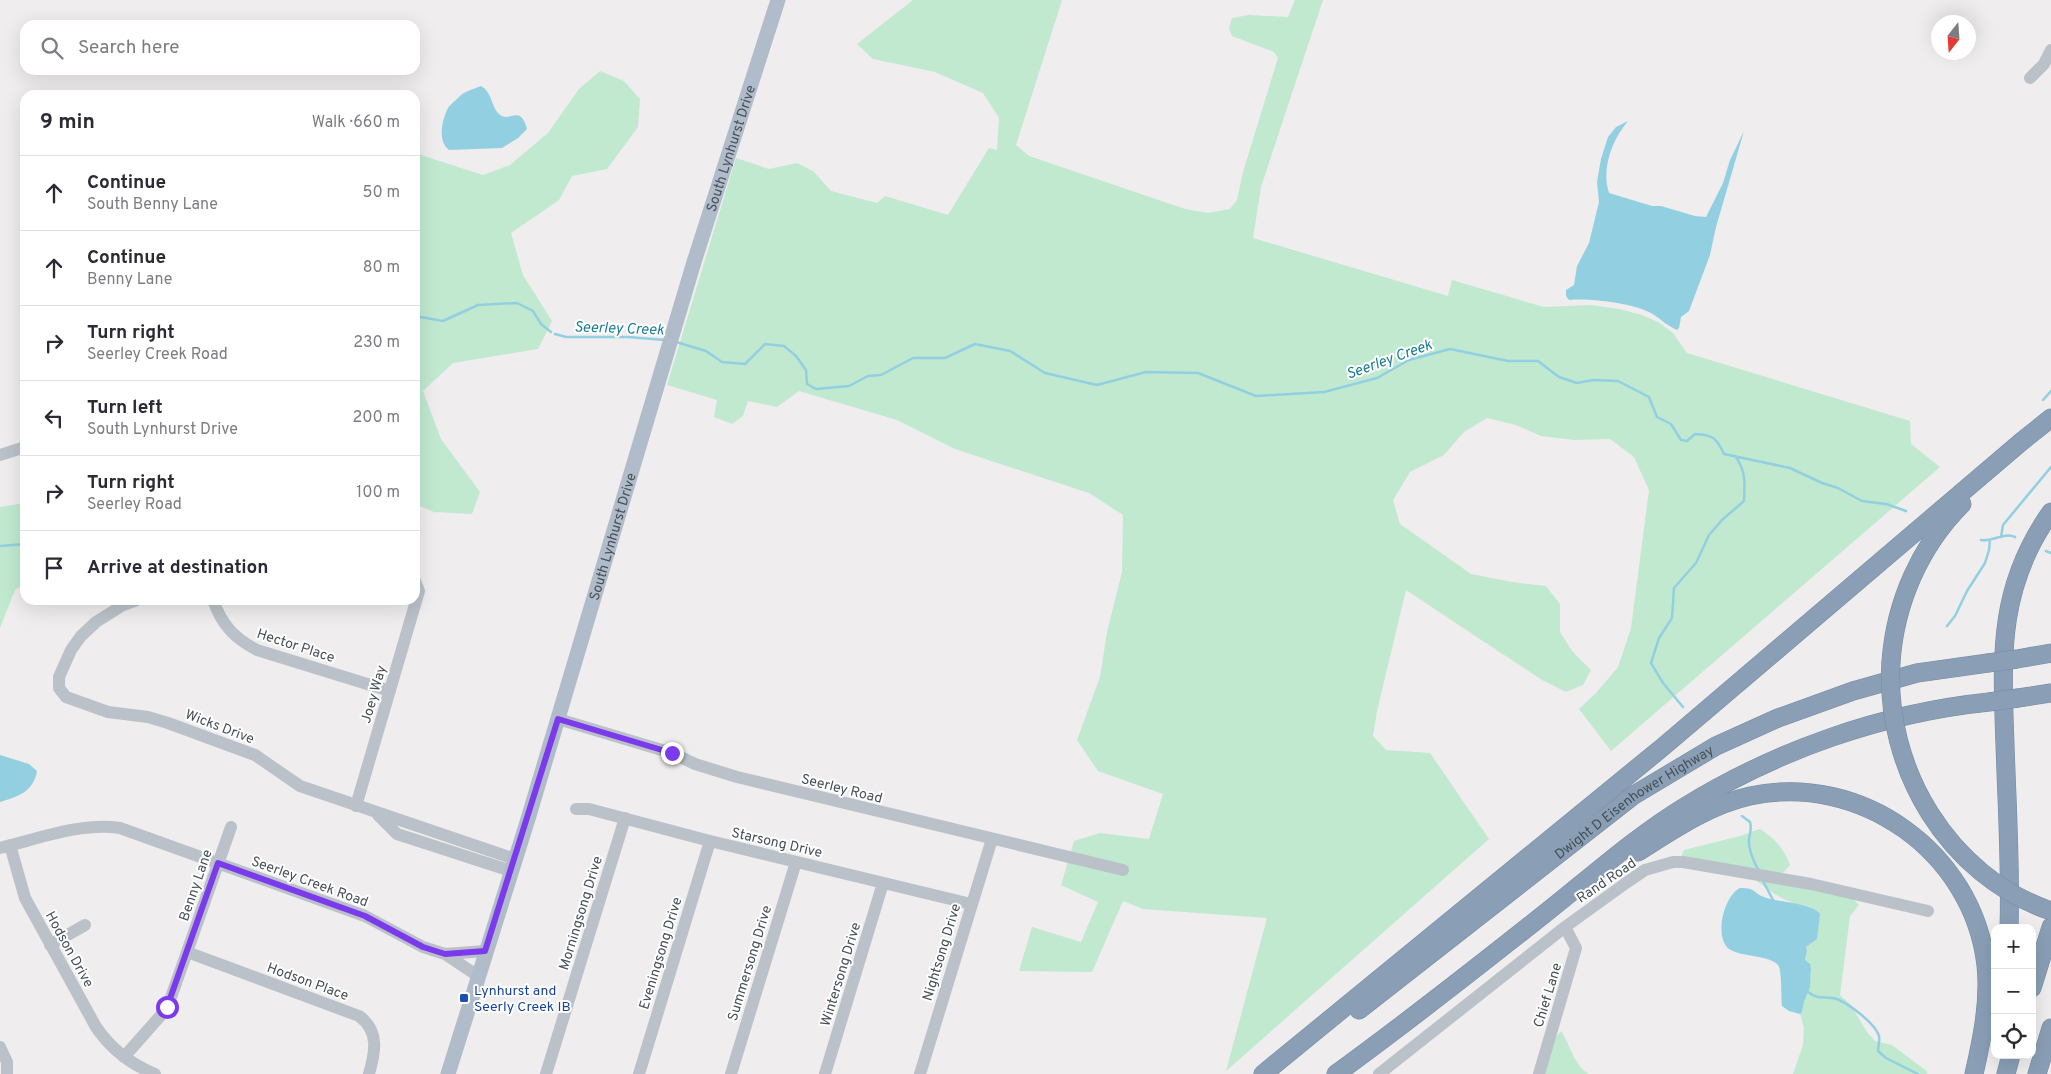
<!DOCTYPE html>
<html lang="en">
<head>
<meta charset="utf-8">
<style>
	:root { --surface:#fff; --page:#f2f2f3; --text:#2b2b33; --muted:#7c7c81; --line:#e1e1e2 }
	body { margin:0; font-family:Overpass,sans-serif; background:var(--page); color:var(--text) }
	.controls { position:absolute; right:15px; bottom:15px; display:grid; overflow:hidden; border-radius:10px; box-shadow:0 5px 20px #0002 }
	.controls button { width:45px; height:45px; display:grid; place-items:center; padding:0; border:0; border-bottom:1px solid var(--line); background:var(--surface); color:var(--text); font:25px sans-serif }
	.compass { position:absolute; left:1931px; top:15px; width:45px; height:45px; border-radius:50%; background:var(--surface); box-shadow:0 5px 20px #0002; rotate:197deg }
	.stop { position:absolute; width:15px; height:15px; margin:-11px; border:4px solid #7c3aed; border-radius:50%; background:#fff }
	.stop.end { background:#7c3aed; border-color:#fff; box-shadow:0 1px 5px #0008 }
	.list { margin:0; padding:0; list-style:none }
	h2 { display:flex; justify-content:space-between; align-items:center; height:65px; margin:0; padding:0 20px; font-size:21px }
	h2 small { font-size:16px; font-weight:400; color:var(--muted) }
	.list li { display:grid; grid-template-columns:32px 1fr auto; gap:15px; align-items:center; box-sizing:border-box; height:75px; padding:0 20px; border-top:1px solid var(--line) }
	.list b { display:block; font-size:19px; white-space:nowrap }
	.list p { margin:0; font-size:16px; white-space:nowrap; color:var(--muted) }
	.list em { font-size:16px; font-style:normal; color:var(--muted) }
	.icon { flex:none; width:28px; height:28px; fill:none; stroke:currentColor; stroke-width:2; stroke-linecap:round; stroke-linejoin:round }
	.map { position:relative; flex:none; width:2051px; height:1074px; overflow:hidden }
	.search { position:absolute; background:var(--surface); box-shadow:0 5px 20px #0002; left:20px; top:20px; width:400px; height:55px; display:flex; align-items:center; gap:12px; box-sizing:border-box; padding:0 18px; border-radius:15px; color:var(--muted); font-size:19px }
	.panel { position:absolute; background:var(--surface); box-shadow:0 5px 20px #0002; left:20px; top:90px; width:400px; height:515px; border-radius:15px }
	.map>svg:first-child { display:block }
	.green { fill:#c0e9d0 }
	.water { fill:#92d0e1 }
	.lines { fill:none; stroke-linecap:round; stroke-linejoin:round }
	.stream { stroke:#92d0e1; stroke-width:2.5 }
	.highway-casing { stroke:#758aa2; stroke-width:19 }
	.minor { stroke:#bac1c8; stroke-width:12 }
	.major { stroke:#b0bcc9; stroke-width:15 }
	.highway { stroke:#8a9fb6; stroke-width:18 }
	.highway-bridge-casing { stroke:#758aa2; stroke-width:19; stroke-linecap:butt }
	.highway-bridge { stroke:#8a9fb6; stroke-width:18 }
	.route { stroke:#7c3aed; stroke-width:6 }
	.transit-dot { fill:#1a4fb4; stroke:#fff; stroke-width:2 }
	.labels { text-anchor:middle; stroke-width:4; stroke-linejoin:round; paint-order:stroke }
	.street-label { font-size:14px; fill:#475058; stroke:#fff }
	.transit-label { font-size:14px; fill:#164399; stroke:#fff; text-anchor:start }
	.water-label { font-size:15px; font-style:italic; fill:#1c7c96; stroke:#fff }
</style>
</head>
<body>
<div class="map">
<svg width="2051" height="1074" viewBox="0 0 2051 1074">
	<rect width="100%" height="100%" fill="#efeded"/>
	<path class="green" d="M 913,0 L 1062,0 L 1016,145 L 1029,156 L 1185,209 L 1208,213 L 1230,209 L 1237,200 L 1243,172 L 1278,58 L 1274,52 L 1232,36 L 1229,28 L 1232,18 L 1249,15 L 1288,17 L 1295,0 L 1323,0 L 1261,187 L 1253,238 L 1448,296 L 1452,280 L 1544,307 L 1591,305 L 1619,309 L 1642,315 L 1658,322 L 1673,333 L 1687,353 L 1910,421 L 1911,444 L 1940,467 L 1611,751 L 1579,709 L 1596,693 L 1618,667 L 1631,628 L 1649,490 L 1634,457 L 1610,439 L 1575,440 L 1541,436 L 1516,425 L 1487,418 L 1464,432 L 1444,455 L 1410,472 L 1393,500 L 1400,524 L 1471,574 L 1512,582 L 1546,586 L 1560,604 L 1560,632 L 1572,651 L 1591,670 L 1583,685 L 1566,692 L 1542,680 L 1406,590 L 1377,711 L 1373,736 L 1386,750 L 1430,753 L 1489,839 L 1226,1071 L 1267,918 L 1143,909 L 1123,901 L 1092,972 L 1019,971 L 1032,927 L 1081,942 L 1098,902 L 1061,885 L 1074,841 L 1100,833 L 1149,839 L 1163,794 L 1098,771 L 1077,740 L 1100,677 L 1107,632 L 1122,572 L 1123,515 L 1089,493 L 955,449 L 897,420 L 799,391 L 777,407 L 748,401 L 743,416 L 732,424 L 714,417 L 717,400 L 667,385 L 736,158 L 769,169 L 797,163 L 813,171 L 831,191 L 877,203 L 885,196 L 948,215 L 989,148 L 997,150 L 999,118 L 983,93 L 935,72 L 873,59 L 857,44 Z
		M 600,71 L 624,81 L 640,99 L 638,127 L 607,169 L 572,176 L 559,200 L 511,233 L 523,275 L 552,321 L 538,349 L 453,363 L 423,391 L 441,439 L 480,492 L 472,514 L 434,512 L 415,504 L 415,153 L 483,175 L 510,165 L 548,133 L 579,89 Z
		M 25,503 L 25,584 L 15,590 L 0,628 L 0,507 Z
		M 1760,829 C 1775,839 1784,848 1790,865 L 1781,875 L 1681,857 L 1684,850 L 1740,836 Z
		M 1756,880 L 1851,897 L 1859,905 L 1850,916 L 1840,995 L 1850,1004 L 1867,1032 L 1875,1041 L 1892,1045 L 1928,1072 L 1926,1074 L 1793,1074 L 1803,1045 L 1804,1028 L 1800,1014 L 1802,1012 L 1804,1002 L 1810,987 L 1811,967 L 1805,960 L 1807,951 L 1806,947 L 1813,942 L 1811,907 C 1787,903 1775,896 1756,880 Z
		M 1561,1031 C 1570,1044 1574,1066 1589,1074 L 1543,1074 L 1554,1039 Z"/>
	<path class="water" d="M 481,86 C 492,92 491,106 499,114 C 510,124 520,103 527,129 L 518,138 L 502,148 L 449,150 C 437,141 442,120 448,108 C 450,105 456,100 459,97 C 464,91 474,89 481,86 Z
		M 1628,121 C 1612,140 1601,169 1609,193 L 1652,206 L 1661,206 L 1695,216 L 1706,217 L 1723,183 L 1730,160 L 1744,131 L 1716,227 L 1710,255 L 1689,311 L 1681,317 L 1679,328 L 1677,330 C 1667,326 1660,318 1651,313 C 1632,303 1590,298 1569,300 L 1566,296 L 1566,290 L 1574,285 L 1577,266 L 1589,243 L 1599,202 L 1597,182 L 1601,159 L 1608,137 L 1616,127 Z
		M 0,755 L 29,764 L 37,771 C 34,791 18,797 0,802 Z
		M 1740,888 C 1757,888 1753,893 1764,897 C 1779,903 1810,902 1820,914 L 1817,939 L 1806,947 L 1807,951 L 1805,960 L 1810,964 L 1811,968 L 1810,987 L 1804,1002 L 1802,1012 L 1800,1014 L 1789,1011 L 1782,1006 C 1781,997 1782,969 1778,965 C 1769,955 1743,957 1731,950 C 1713,941 1723,896 1740,888 Z"/>
	<g class="lines">
		<path class="stream" d="M 415,316 L 443,321 L 478,305 L 517,303 L 533,311 L 541,324 L 551,332
			M 555,334 L 566,337 L 628,337 L 665,340
			M 676,342 L 706,351 L 722,362 L 745,364 L 765,344 L 784,346 L 796,356 L 806,370 L 807,384 L 816,389 L 849,386 L 868,376 L 881,375 L 913,358 L 945,358 L 975,344 L 1010,351 L 1045,373 L 1097,385 L 1146,372 L 1198,373 L 1256,396 L 1324,392 L 1377,378 L 1409,360 L 1450,349 L 1508,361 L 1538,361 L 1559,377 L 1577,383 L 1593,380 L 1618,381 L 1649,397 L 1657,417 L 1671,424 L 1681,440 L 1687,441 L 1695,434 C 1713,435 1716,437 1724,454 L 1790,468 L 1822,483 L 1838,488 L 1862,501 L 1886,504 L 1906,511
			M 2043,400 L 2051,391
			M 2001,537 L 2003,525 L 2051,467
			M 1981,540 C 1992,542 2004,532 2015,537
			M 0,546 L 25,544
			M 2046,551 L 2051,553
			M 1947,626 L 1955,616 L 1967,591 L 1985,563 L 1989,550 L 1990,540
			M 1683,707 L 1663,683 L 1651,663 L 1659,638 L 1672,618 L 1674,588 L 1696,563 L 1709,535 L 1722,520 L 1744,501 C 1745,484 1746,470 1735,456
			M 1742,816 L 1750,822 C 1752,829 1750,832 1749,839 C 1748,848 1754,863 1759,871
			M 1763,881 L 1773,900
			M 1808,992 C 1819,1001 1826,995 1837,999 C 1849,1004 1875,1023 1879,1036 C 1880,1040 1878,1047 1878,1051 L 1886,1058 L 1918,1074"/>
		<defs>
			<g id="highway">
				<path d="M 2017,659 L 2051,653"/>
				<path d="M 1891,662 C 1895,603 1920,546 1962,504"/>
				<path d="M 2018,698 L 2051,693"/>
				<path d="M 1638,852 C 1673,830 1709,805 1750,796 C 1860,772 1973,852 1986,965 C 1990,1001 1982,1039 1974,1074"/>
				<path d="M 2009,928 C 2011,867 2007,806 2005,745 C 2002,657 1997,588 2051,512"/>
				<path d="M 2032,988 L 2051,927"/>
				<path id="s2" d="M 1359,1010 L 1634,795 L 1716,746 L 1778,718 L 1853,691 L 1917,673 L 1988,663"/>
				<path d="M 1263,1074 L 1664,746 L 2021,442 L 2051,418"/>
				<path d="M 1336,1074 C 1406,1023 1475,969 1543,915 C 1590,878 1635,837 1686,806 C 1778,750 1882,713 1989,702"/>
				<path d="M 2006,1074 L 2011,1055"/>
				<path d="M 2037,1074 L 2051,1028"/>
			</g>
		</defs>
		<use href="#highway" class="highway-casing"/>
		<path class="minor" d="M 2030,78 L 2044,64 L 2051,50
			M 0,455 L 25,447
			M 137,600 L 123,605 L 96,622 L 81,636 L 71,650 L 59,677 L 59,688 L 66,697 L 108,712 L 148,717 L 168,723 L 255,755 L 300,786 L 515,859
			M 213,600 C 222,625 234,638 257,650 L 390,691
			M 558,719 L 672,753 L 695,764 L 737,777 L 1123,870
			M 356,806 L 419,591 L 415,581
			M 576,809 L 589,809 L 710,841 L 971,904
			M 378,815 L 397,834 L 511,871
			M 10,845 L 25,898 L 96,1027 C 111,1049 130,1064 155,1074
			M 0,848 C 37,839 82,822 120,828 L 365,916 L 423,947 L 445,954 L 478,976
			M 50,945 L 85,925
			M 187,952 L 359,1016 C 380,1031 375,1053 369,1074
			M 445,954 L 485,951
			M 0,1047 L 7,1062 L 7,1074
			M 124,1057 L 162,1014 L 169,1003 L 231,827
			M 546,1074 L 625,818
			M 639,1074 L 710,841
			M 731,1074 L 796,862
			M 825,1074 L 883,883
			M 920,1074 L 992,839
			M 1379,1074 L 1565,927 L 1626,883 L 1645,870 L 1673,862 L 1683,862 L 1811,884 L 1928,911
			M 1539,1074 L 1576,948 L 1565,927"/>
		<path class="major" id="s1" d="M 448,1074 L 528,819 L 694,262 L 778,0"/>
		<use href="#highway" class="highway"/>
		<defs>
			<path id="highway-bridge" d="M 1891,662 C 1884,768 1948,876 2051,911
				M 1988,663 L 2017,659
				M 1989,702 L 2018,698"/>
		</defs>
		<use href="#highway-bridge" class="highway-bridge-casing"/>
		<use href="#highway-bridge" class="highway-bridge"/>
	</g>
	<g class="lines">
		<path class="route" d="M 167,1007 L 218,863 L 365,916 L 423,947 L 445,954 L 485,951 L 558,719 L 672,753"/>
	</g>
	<rect class="transit-dot" x="459" y="993" width="10" height="10" rx="2.5"/>
	<g class="labels">
		<g class="street-label">
			<text dy="5" stroke="none"><textPath href="#s1" startOffset="968">South Lynhurst Drive</textPath></text>
			<text dy="5" stroke="none"><textPath href="#s1" startOffset="562">South Lynhurst Drive</textPath></text>
			<text transform="translate(296 645) rotate(18)" y="5">Hector Place</text>
			<text transform="translate(373 694) rotate(-74)" y="5">Joey Way</text>
			<text transform="translate(220 726) rotate(21)" y="5">Wicks Drive</text>
			<text transform="translate(842 788) rotate(14)" y="5">Seerley Road</text>
			<text dy="5" stroke="none"><textPath href="#s2" startOffset="345">Dwight D Eisenhower Highway</textPath></text>
			<text transform="translate(777 842) rotate(13)" y="5">Starsong Drive</text>
			<text transform="translate(1606 880) rotate(-34)" y="5">Rand Road</text>
			<text transform="translate(310 881) rotate(20)" y="5">Seerley Creek Road</text>
			<text transform="translate(195 885) rotate(-71)" y="5">Benny Lane</text>
			<text transform="translate(580 913) rotate(-73)" y="5">Morningsong Drive</text>
			<text transform="translate(70 949) rotate(61)" y="5">Hodson Drive</text>
			<text transform="translate(941 952) rotate(-73)" y="5">Nightsong Drive</text>
			<text transform="translate(660 953) rotate(-73)" y="5">Eveningsong Drive</text>
			<text transform="translate(749 963) rotate(-73)" y="5">Summersong Drive</text>
			<text transform="translate(840 974) rotate(-73)" y="5">Wintersong Drive</text>
			<text transform="translate(308 981) rotate(20)" y="5">Hodson Place</text>
			<text transform="translate(1547 995) rotate(-73)" y="5">Chief Lane</text>
		</g>
		<g class="transit-label">
			<text x="474" y="995">Lynhurst and<tspan x="474" dy="16">Seerly Creek IB</tspan></text>
		</g>
		<g class="water-label">
			<text transform="translate(619 328) rotate(2)" y="5">Seerley Creek</text>
			<text transform="translate(1389 359) rotate(-20)" y="5">Seerley Creek</text>
		</g>
	</g>
</svg>
<div class="controls">
<button>+</button>
<button>−</button>
<button><svg class="icon" aria-label="locate" viewBox="0 0 24 24"><circle cx="12" cy="12" r="6"/><path d="M12 2v4M12 18v4M2 12h4M18 12h4"/></svg></button>
</div>
<svg class="compass" viewBox="-18 -18 36 36"><path d="M0-13l5 13h-10z" fill="#e53935"/><path d="M0 13l5-13h-10z" fill="#7c7c81"/></svg>
<div class="stop" style="left:167px;top:1007px"></div>
<div class="stop end" style="left:672px;top:753px"></div>
<div class="search"><svg class="icon" aria-label="search" viewBox="0 0 24 24"><circle cx="10" cy="10" r="6"/><path d="M15 15l6 6"/></svg>Search here</div>
<section class="panel">
<h2>9 min<small>Walk · 660 m</small></h2>
<ul class="list">
<li><svg class="icon" aria-label="ahead" viewBox="0 0 24 24"><path d="M12 20V5M6 11l6-6 6 6"/></svg><div><b>Continue</b><p>South Benny Lane</p></div><em>50 m</em></li>
<li><svg class="icon" aria-label="ahead" viewBox="0 0 24 24"><path d="M12 20V5M6 11l6-6 6 6"/></svg><div><b>Continue</b><p>Benny Lane</p></div><em>80 m</em></li>
<li><svg class="icon" aria-label="right" viewBox="0 0 24 24"><path d="M7 20v-9h11M14 6l5 5-5 5"/></svg><div><b>Turn right</b><p>Seerley Creek Road</p></div><em>230 m</em></li>
<li><svg class="icon" aria-label="left" viewBox="0 0 24 24"><path d="M17 20v-9H6M10 6l-5 5 5 5"/></svg><div><b>Turn left</b><p>South Lynhurst Drive</p></div><em>200 m</em></li>
<li><svg class="icon" aria-label="right" viewBox="0 0 24 24"><path d="M7 20v-9h11M14 6l5 5-5 5"/></svg><div><b>Turn right</b><p>Seerley Road</p></div><em>100 m</em></li>
<li><svg class="icon" aria-label="arrive" viewBox="0 0 24 24"><path d="M6 21V4h12l-3 4 3 4H6"/></svg><div><b>Arrive at destination</b></div></li>
</ul>
</section>
</div>
</body>
</html>
